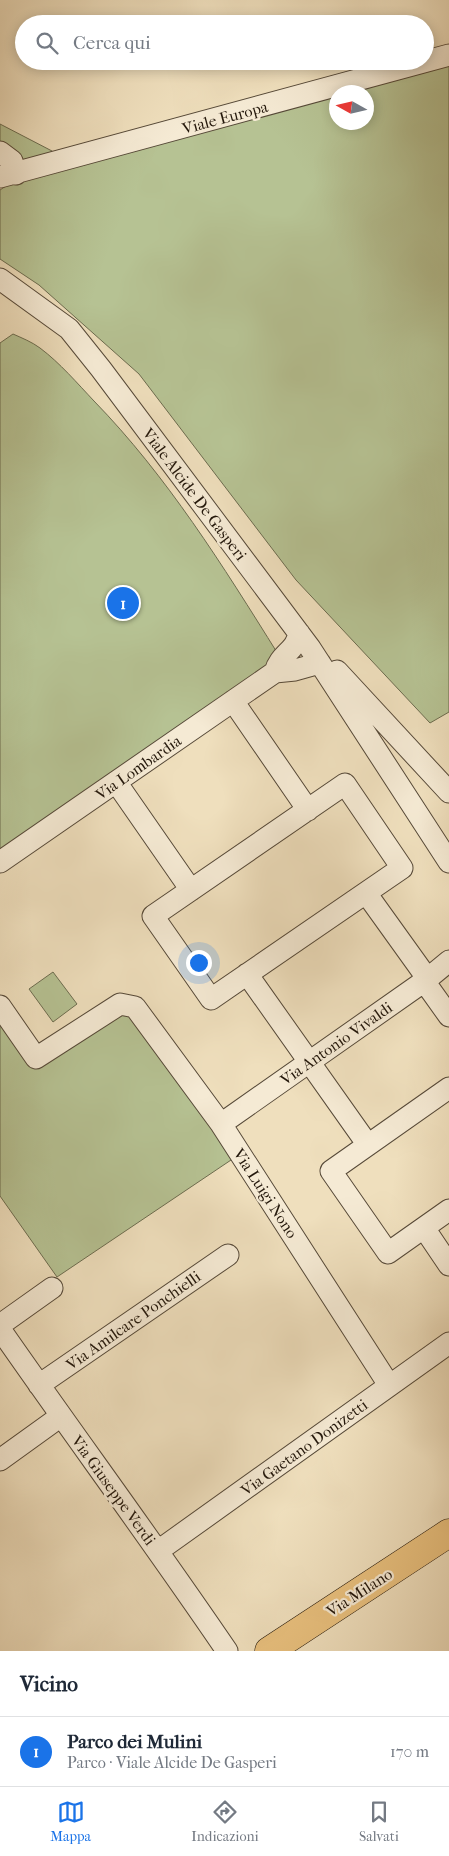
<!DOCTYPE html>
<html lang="it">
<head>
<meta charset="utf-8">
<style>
	:root { --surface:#fff; --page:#f6f6f7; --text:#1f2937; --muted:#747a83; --line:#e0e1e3; --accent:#1a73e8 }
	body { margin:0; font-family:"IM FELL French Canon",serif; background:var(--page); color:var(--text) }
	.compass { position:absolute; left:329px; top:85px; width:45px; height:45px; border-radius:50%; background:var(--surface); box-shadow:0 2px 12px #0003; rotate:278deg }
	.you { position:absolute; left:198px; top:962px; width:18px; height:18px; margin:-12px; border:4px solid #fff; border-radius:50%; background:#1a73e8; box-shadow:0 0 0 8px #1a73e833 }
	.badge { display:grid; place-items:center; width:32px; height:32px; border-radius:50%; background:var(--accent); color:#fff; font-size:16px; font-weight:700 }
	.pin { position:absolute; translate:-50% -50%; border:2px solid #fff; box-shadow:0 1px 5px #0006 }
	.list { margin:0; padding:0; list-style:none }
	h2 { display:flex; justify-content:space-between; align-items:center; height:65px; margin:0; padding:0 20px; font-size:21px }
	h2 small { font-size:16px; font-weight:400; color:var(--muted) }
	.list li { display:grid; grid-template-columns:32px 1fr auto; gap:15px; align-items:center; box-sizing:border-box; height:70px; padding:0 20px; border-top:1px solid var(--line) }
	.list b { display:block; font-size:19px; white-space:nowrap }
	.list p { margin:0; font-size:16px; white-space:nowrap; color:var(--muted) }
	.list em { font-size:16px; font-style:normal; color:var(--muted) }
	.icon { flex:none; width:28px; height:28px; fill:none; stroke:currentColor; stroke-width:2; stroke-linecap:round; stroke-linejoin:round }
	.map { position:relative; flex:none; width:449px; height:1651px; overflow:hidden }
	.search { position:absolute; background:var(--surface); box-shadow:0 2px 12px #0003; left:15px; right:15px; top:15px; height:55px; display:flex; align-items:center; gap:12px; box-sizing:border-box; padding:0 18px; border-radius:28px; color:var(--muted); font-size:19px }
	.sheet { height:135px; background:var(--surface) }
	nav { display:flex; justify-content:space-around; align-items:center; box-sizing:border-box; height:70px; border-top:1px solid var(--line); background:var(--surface); font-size:14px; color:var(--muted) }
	nav a { display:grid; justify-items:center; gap:2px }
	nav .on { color:var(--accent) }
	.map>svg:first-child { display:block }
	.green { fill:#b6c293; stroke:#6c6c4f }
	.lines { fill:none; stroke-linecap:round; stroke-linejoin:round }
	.minor-casing { stroke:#564938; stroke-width:23 }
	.major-casing { stroke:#23170b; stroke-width:29 }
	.minor { stroke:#f5ead4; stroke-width:21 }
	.major { stroke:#e8c07e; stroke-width:28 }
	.labels { text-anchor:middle; stroke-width:4.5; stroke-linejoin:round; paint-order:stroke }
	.street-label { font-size:16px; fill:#23170b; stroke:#f5ead4 }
</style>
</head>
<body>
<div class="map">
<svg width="449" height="1651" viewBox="0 0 449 1651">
	<rect width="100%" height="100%" fill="#efdfbd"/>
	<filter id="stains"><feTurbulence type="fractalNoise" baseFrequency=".004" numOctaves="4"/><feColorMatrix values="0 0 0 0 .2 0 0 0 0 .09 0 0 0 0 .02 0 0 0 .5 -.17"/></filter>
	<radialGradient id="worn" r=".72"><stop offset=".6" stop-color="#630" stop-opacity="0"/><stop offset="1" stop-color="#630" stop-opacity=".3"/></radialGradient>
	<path class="green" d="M 449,64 L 449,712 L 430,723 L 296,580 L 139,374 L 39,285 L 0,259 L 0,190 L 9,184 L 0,176 L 0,124 L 52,151 L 70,165 L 336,95 L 336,122 L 366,122 L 366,92 L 344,92 Z
		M 13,334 C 22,338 32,342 40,348 C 60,363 77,383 94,401 C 167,476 223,566 278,654 L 269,665 L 0,854 L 0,343 Z
		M 53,972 L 77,1004 L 53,1022 L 29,989 Z
		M 119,1011 L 131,1012 L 237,1156 L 57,1277 L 0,1196 L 0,1012 L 37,1064 Z"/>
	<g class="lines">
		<defs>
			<path id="minor" d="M 0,152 L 12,161 L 16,174
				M 0,177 L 449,55
				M 0,279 L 69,329 L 101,369 L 310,648 L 449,862
				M 337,671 L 449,792
				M 275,672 C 280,653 296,652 299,633
				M 233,701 L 308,810
				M 116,782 L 191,890
				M 345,784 L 402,868 L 211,999 L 153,916 Z
				M 0,862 L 275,672 L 295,670 L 320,663
				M 366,893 L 422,971 L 429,988 L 449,1016
				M 247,974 L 368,1145
				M 0,1006 L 36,1058 L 120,1004 L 135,1007 L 221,1124 L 389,1385
				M 449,1088 L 331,1171 L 388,1253 L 449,1210
				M 221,1124 L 426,980 L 449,961
				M 424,1228 L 449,1265
				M 0,1325 L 52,1288
				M 0,1329 C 75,1437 153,1542 227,1651
				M 39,1385 L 228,1255
				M 0,1460 L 61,1416
				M 158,1551 L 449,1343"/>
			<path id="major" d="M 269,1651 L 449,1533"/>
		</defs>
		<use href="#minor" class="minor-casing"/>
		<use href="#major" class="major-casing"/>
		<use href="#minor" class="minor"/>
		<use href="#major" class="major"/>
	</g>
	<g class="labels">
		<g class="street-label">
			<text transform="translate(225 117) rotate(-15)" y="6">Viale Europa</text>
			<text transform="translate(195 494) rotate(53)" y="6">Viale Alcide De Gasperi</text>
			<text transform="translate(138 767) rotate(-35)" y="6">Via Lombardia</text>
			<text transform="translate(336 1043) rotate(-35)" y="6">Via Antonio Vivaldi</text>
			<text transform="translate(266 1193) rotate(57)" y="6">Via Luigi Nono</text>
			<text transform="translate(133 1320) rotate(-35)" y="6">Via Amilcare Ponchielli</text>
			<text transform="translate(304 1447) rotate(-36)" y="6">Via Gaetano Donizetti</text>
			<text transform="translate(114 1490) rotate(54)" y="6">Via Giuseppe Verdi</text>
			<text transform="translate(359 1592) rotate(-33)" y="6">Via Milano</text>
		</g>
	</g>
	<rect width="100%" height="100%" filter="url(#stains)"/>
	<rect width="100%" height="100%" fill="url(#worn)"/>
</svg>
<svg class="compass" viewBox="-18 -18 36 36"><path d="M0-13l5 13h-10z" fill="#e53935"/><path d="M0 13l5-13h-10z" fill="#747a83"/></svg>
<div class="you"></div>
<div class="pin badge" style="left:123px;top:603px">1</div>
<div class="search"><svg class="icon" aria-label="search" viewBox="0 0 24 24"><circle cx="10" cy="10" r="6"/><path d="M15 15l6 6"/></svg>Cerca qui</div>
</div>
<section class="sheet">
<h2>Vicino<small></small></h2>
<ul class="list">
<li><span class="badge">1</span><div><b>Parco dei Mulini</b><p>Parco · Viale Alcide De Gasperi</p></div><em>170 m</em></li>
</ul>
</section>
<nav>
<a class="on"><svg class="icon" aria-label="map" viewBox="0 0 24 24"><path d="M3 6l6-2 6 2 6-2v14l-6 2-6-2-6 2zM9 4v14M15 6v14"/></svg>Mappa</a>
<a><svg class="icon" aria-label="directions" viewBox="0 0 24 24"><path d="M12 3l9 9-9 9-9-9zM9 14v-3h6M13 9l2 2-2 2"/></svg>Indicazioni</a>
<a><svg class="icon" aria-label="saved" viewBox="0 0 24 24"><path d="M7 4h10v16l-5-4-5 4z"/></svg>Salvati</a>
</nav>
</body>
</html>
